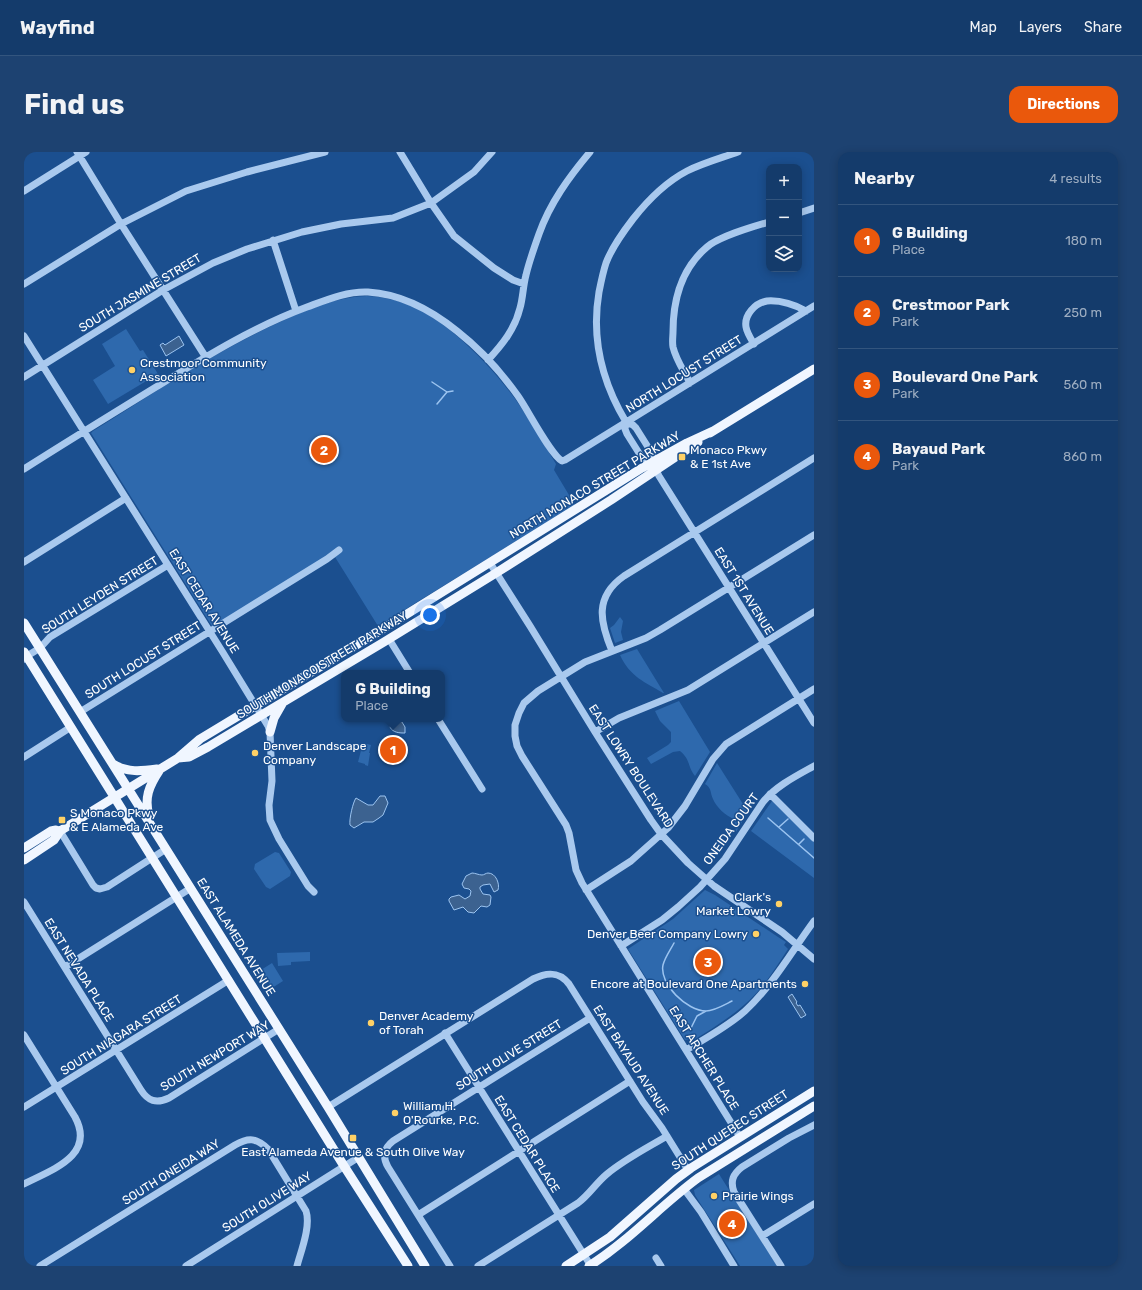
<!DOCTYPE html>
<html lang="en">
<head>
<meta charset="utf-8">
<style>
	:root { --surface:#143b6b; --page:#1d4271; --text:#f1f3f6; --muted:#9dadc1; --line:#33557e; --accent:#ea580c }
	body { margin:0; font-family:Rubik,sans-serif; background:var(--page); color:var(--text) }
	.controls { position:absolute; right:12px; top:12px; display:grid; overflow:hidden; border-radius:8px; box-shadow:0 2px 10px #0003 }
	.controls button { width:36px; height:36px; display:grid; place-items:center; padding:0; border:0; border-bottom:1px solid var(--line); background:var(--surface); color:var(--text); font:20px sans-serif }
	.you { position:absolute; left:406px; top:463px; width:14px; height:14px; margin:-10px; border:3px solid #fff; border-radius:50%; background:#1a73e8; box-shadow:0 0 0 6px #1a73e833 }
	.badge { display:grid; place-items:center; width:26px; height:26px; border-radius:50%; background:var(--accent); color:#fff; font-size:13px; font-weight:700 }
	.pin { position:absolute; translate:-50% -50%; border:2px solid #fff; box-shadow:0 1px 4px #0006 }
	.popup { position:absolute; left:317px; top:518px; width:104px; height:52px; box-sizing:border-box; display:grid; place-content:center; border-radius:8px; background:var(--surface); filter:drop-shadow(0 1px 3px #0005); font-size:13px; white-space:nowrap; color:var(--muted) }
	.popup b { font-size:15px; color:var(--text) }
	.popup::after { content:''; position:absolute; left:50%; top:100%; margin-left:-8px; border:8px solid transparent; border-top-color:var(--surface) }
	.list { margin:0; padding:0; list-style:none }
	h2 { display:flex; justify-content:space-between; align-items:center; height:52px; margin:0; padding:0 16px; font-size:17px }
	h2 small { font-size:13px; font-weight:400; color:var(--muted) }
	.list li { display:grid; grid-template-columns:26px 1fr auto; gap:12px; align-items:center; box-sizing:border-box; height:72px; padding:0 16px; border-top:1px solid var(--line) }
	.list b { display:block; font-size:15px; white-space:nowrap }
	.list p { margin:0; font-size:13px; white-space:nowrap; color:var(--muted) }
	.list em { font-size:13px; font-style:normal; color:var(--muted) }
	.icon { flex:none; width:22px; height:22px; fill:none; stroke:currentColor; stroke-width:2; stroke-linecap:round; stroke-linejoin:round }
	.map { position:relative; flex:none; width:790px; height:1114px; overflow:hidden; border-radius:12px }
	header { display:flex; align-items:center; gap:24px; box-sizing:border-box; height:56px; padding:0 20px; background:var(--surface); border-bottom:1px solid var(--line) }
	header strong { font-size:19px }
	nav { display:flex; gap:22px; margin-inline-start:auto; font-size:14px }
	.intro { display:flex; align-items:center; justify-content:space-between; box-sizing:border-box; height:96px; padding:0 24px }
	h1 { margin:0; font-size:28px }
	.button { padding:10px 18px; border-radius:12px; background:var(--accent); color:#fff; font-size:14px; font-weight:700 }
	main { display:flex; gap:24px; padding:0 24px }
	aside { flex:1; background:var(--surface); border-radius:12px; box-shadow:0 2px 10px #0003 }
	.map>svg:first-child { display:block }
	.green { fill:#2e69ad }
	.water { fill:#3c6290; stroke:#9cc4f0 }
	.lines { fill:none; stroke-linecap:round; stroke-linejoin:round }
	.stream { stroke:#9cc4f0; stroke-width:1.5 }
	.minor { stroke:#a9c9ee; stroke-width:7 }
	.major { stroke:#f0f6ff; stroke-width:9 }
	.poi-dot { fill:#ffd166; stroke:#1b4f8f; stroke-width:1.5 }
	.labels { text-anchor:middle; stroke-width:3; stroke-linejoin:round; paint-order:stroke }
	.street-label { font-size:12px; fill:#fff; stroke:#1b4f8f }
	.poi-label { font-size:12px; fill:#fff; stroke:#1b4f8f; text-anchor:start }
</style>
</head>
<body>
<header>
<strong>Wayfind</strong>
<nav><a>Map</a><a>Layers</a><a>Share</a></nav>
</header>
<div class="intro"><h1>Find us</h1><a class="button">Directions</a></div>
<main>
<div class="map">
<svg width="790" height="1114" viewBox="0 0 790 1114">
	<rect width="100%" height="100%" fill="#1b4f8f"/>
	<path class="green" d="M 343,144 C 380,146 405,160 433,184 C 458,206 480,230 498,257 C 510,275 521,294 532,312 L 530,318 L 551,353 L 354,474 L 311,405 L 191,479 L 67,281 L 69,279 C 130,241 190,200 256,170 C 283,157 312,145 343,144 Z
		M 102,177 L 116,199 L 119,198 L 134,222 L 84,252 L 69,228 L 91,214 L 78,192 Z
		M 596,465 L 599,469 L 597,480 L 599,488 L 591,491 L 586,476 L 590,473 Z
		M 613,497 L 640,541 L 639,541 C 621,530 606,525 596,503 Z
		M 655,549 L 686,600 L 671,624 C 663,614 667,608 656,599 L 649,600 L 627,612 L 623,606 L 644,593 L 647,590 L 647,580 L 636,569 L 631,559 Z
		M 339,591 L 347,593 L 345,601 L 346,601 L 344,614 L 341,613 L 341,612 L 334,610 Z
		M 693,611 L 724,660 L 712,680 L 710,667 C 702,664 692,655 689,647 C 686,641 688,636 681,632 Z
		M 748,649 L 790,690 L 790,726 L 727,679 Z
		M 251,700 L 255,701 L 267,720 L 266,724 L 246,737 L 242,735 L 230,717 L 231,712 Z
		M 681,738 L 691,743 L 754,785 L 762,790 L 760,793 L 764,797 C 751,817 738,838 720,853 C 704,867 686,878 668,889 L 667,887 L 661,888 L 604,797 L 649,767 Z
		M 286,800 L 286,809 L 267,810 L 267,813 L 254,814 L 253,801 Z
		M 248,811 L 259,829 L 248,836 L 237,818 Z
		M 695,1022 L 753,1114 L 716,1114 L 671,1043 L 670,1038 Z"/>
	<path class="water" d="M 155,184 L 160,193 L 142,204 L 136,193 L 139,191 L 141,193 Z
		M 376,567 L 381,575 L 381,581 C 376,581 369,581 366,575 L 368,572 Z
		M 356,644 L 361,644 L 364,651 L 359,663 L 355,666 L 349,670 L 340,670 L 330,676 L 326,673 C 325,667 329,650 332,646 L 344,653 L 349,653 Z
		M 448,721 C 451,721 455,723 458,723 C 460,723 462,721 464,721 C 472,721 476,732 474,738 L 470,740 L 466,732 L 459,733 L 456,735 L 456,737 L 459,742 L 466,743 L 467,745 L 466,753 L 463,755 L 457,754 L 450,761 L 444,760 L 439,755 L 430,758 L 425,749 L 425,747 L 427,745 L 435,743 L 441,747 L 446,744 L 447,739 L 445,737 L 440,736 L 438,732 L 442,724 Z
		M 768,842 L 773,850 L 772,851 L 774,854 L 776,853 L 782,863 L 777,866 L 764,845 Z"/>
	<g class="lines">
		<path class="stream" d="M 408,230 L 423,240
			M 413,252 L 423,240 L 429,239
			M 744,666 L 790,706
			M 755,675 L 764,667
			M 775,692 L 780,687
			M 650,791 C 647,797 641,805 639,813 C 635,832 663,859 682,859 C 690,859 700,853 708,849
			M 666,878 L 673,864 L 682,859"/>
		<path class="minor" d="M 53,0 L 97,72 L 181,204
			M 376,0 L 407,51 L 430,84 L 470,116 L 489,128 L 500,132
			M 0,39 L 62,0
			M 775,61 L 790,56
			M 249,88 L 272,159
			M 0,132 L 97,72 L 162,39 L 223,20 L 301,0
			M 0,184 L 198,499 L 244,574 L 246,580 L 248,629 L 245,653 L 246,668 L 255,687 L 284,734 L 290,740
			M 730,192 C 727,187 723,181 722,175 C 720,163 731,151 743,149 C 757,148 771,153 782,159
			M 464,208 C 478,193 491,177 496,156 C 499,146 499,134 502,123 C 505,110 510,96 515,82 C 526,51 545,25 566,0
			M 0,225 L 139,138 L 189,111 L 223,97 L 278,80 L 317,72 L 369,66 L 407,51 L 450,20 L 468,0
			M 666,231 C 660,219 652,208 649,195 C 648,190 649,184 649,180 C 649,148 658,116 683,95 C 696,84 728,75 745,70
			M 602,270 L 609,273 L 612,276 L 629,303 L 632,318 L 635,324 L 790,571
			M 602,270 C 578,230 567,187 575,140 C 577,130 579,120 582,111 C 588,95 599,80 609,67 C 624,48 642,30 663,19 C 679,11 697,6 714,0
			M 602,270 L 601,277 L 603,282 L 620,309 L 627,315
			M 0,317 C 44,289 88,262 132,235 C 181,205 229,175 283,155 C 302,148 323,139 344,140 C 378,142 407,158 433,179 C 456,197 477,220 494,244 C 504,258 526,302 538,309 L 541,308 L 790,154
			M 0,410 L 102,346
			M 466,411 L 506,474 L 571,580 L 627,668 L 637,682 L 664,711 L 690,734 L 758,780 L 790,807
			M 365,487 L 386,521
			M 588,499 C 576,470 570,445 600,424 L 790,306
			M 0,507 L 3,504 L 16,496 L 26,485 L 144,413
			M 56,560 L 303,407 L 315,398
			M 414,567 L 458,637
			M 571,580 L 595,566 L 664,538 L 790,460
			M 0,605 L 47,575
			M 746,642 L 790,686
			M 36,679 L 69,733 L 72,736 L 76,737 L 83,735 L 142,697
			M 562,738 L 607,709 L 644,676 L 661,654 L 689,607 L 702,592 L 790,537
			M 0,750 L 117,938 C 124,949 132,952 145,946 L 255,877
			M 597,794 L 638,768 L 654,755 L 676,735 L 701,707 L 739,650 C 752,634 772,624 790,614
			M 41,815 L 167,736
			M 421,881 L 567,1114
			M 0,883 L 51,965 C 72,1004 27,1018 0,1032
			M 662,898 C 682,886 703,875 721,859 C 748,834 768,799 790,769
			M 0,955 L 205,828
			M 304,955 L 509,827 C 523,820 535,819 545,832 L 619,950 L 638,976 L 664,1018
			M 716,985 L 558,731 L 552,718 L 545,681 L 542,673 L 498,604 L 493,594 L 491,584 L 491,573 L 495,561 L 500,551 L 514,539 L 561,510 L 622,486 L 636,478 L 790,383
			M 660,1037 L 677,1060 L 710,1114
			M 394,1063 L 606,929
			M 738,1084 L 790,1052
			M 632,1106 L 637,1114
			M 16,1114 L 211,993 C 225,985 232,986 244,997 L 282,1059 C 287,1074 277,1099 273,1114
			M 162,1114 L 335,1005
			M 426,1114 L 364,1015 C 358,1005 360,996 369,989 L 566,866
			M 454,1114 L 554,1051 C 565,1043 572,1031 583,1022 C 601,1007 623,996 643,984
			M 757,1114 L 710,1040 C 706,1029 709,1022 718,1015 L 765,986 L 790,973"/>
		<path class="major" d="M 686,281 L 790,217
			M 0,471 L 304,955 L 401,1114
			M 0,500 L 320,1014 L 384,1114
			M 246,580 L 250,566 L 258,552
			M 154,606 L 165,605 L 184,595 L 360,490 L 472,421 L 587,348 L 674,290
			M 89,612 C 103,621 118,619 133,617
			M 125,664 C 120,646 125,634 135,619
			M 36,679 L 154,606 L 176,587 L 354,480 L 618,316 L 663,291 L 689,279
			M 0,696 L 27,679 L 32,678 L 36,679
			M 0,708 L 30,688 L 36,679
			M 542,1114 L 586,1085 L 652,1027 L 667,1016 L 790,939
			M 565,1114 C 605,1089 636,1054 674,1026 L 790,954"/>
	</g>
	<g class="poi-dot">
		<circle cx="108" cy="218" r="4"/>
		<rect x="654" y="301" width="8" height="8" rx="2"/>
		<circle cx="231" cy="601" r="4"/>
		<rect x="34" y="664" width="8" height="8" rx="2"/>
		<circle cx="755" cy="752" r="4"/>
		<circle cx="732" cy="782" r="4"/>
		<circle cx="781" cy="832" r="4"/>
		<circle cx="347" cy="871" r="4"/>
		<circle cx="371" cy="961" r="4"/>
		<rect x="325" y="982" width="8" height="8" rx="2"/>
		<circle cx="690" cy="1044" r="4"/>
	</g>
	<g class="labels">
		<g class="street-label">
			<text transform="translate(116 141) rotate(-31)" y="4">SOUTH JASMINE STREET</text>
			<text transform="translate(660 222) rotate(-32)" y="4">NORTH LOCUST STREET</text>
			<text transform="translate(571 333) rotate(-31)" y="4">NORTH MONACO STREET PARKWAY</text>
			<text transform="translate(720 439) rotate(58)" y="4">EAST 1ST AVENUE</text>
			<text transform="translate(76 443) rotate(-32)" y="4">SOUTH LEYDEN STREET</text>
			<text transform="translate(180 449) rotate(58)" y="4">EAST CEDAR AVENUE</text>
			<text transform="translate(119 508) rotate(-32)" y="4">SOUTH LOCUST STREET</text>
			<text transform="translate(298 513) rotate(-31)" y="4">SOUTH MONACO STREET PARKWAY</text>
			<text transform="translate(607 614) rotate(57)" y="4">EAST LOWRY BOULEVARD</text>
			<text transform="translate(707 677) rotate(-54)" y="4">ONEIDA COURT</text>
			<text transform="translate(212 785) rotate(58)" y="4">EAST ALAMEDA AVENUE</text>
			<text transform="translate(55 818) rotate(58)" y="4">EAST NEVADA PLACE</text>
			<text transform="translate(97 883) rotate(-32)" y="4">SOUTH NIAGARA STREET</text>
			<text transform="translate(485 903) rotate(-32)" y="4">SOUTH OLIVE STREET</text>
			<text transform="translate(191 904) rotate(-31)" y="4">SOUTH NEWPORT WAY</text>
			<text transform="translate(680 906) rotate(58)" y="4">EAST ARCHER PLACE</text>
			<text transform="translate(607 908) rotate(57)" y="4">EAST BAYAUD AVENUE</text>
			<text transform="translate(706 978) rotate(-33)" y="4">SOUTH QUEBEC STREET</text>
			<text transform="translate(503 992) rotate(58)" y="4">EAST CEDAR PLACE</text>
			<text transform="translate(147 1020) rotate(-32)" y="4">SOUTH ONEIDA WAY</text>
			<text transform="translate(243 1050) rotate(-32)" y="4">SOUTH OLIVE WAY</text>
		</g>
		<g class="poi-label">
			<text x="116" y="215">Crestmoor Community<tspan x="116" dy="14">Association</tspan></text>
			<text x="666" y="302">Monaco Pkwy<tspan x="666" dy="14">&amp; E 1st Ave</tspan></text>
			<text x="239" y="598">Denver Landscape<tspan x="239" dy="14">Company</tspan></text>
			<text x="46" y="665">S Monaco Pkwy<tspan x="46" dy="14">&amp; E Alameda Ave</tspan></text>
			<text x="747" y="749" text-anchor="end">Clark's<tspan x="747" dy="14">Market Lowry</tspan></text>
			<text x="724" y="786" text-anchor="end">Denver Beer Company Lowry</text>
			<text x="773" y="836" text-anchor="end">Encore at Boulevard One Apartments</text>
			<text x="355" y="868">Denver Academy<tspan x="355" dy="14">of Torah</tspan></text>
			<text x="379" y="958">William H.<tspan x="379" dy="14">O'Rourke, P.C.</tspan></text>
			<text x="329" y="1004" text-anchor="middle">East Alameda Avenue &amp; South Olive Way</text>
			<text x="698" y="1048">Prairie Wings</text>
		</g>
	</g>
</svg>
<div class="controls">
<button>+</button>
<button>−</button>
<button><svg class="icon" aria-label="layers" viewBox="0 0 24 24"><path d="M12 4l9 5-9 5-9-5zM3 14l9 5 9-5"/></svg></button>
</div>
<div class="you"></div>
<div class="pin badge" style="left:369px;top:598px">1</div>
<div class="popup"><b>G Building</b>Place</div>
<div class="pin badge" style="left:300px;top:298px">2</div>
<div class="pin badge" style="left:684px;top:810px">3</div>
<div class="pin badge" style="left:708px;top:1072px">4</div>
</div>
<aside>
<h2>Nearby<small>4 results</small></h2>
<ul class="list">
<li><span class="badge">1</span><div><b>G Building</b><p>Place</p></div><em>180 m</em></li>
<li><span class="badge">2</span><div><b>Crestmoor Park</b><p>Park</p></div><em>250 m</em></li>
<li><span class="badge">3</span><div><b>Boulevard One Park</b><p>Park</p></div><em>560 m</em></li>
<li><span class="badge">4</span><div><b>Bayaud Park</b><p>Park</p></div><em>860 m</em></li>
</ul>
</aside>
</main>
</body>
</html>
